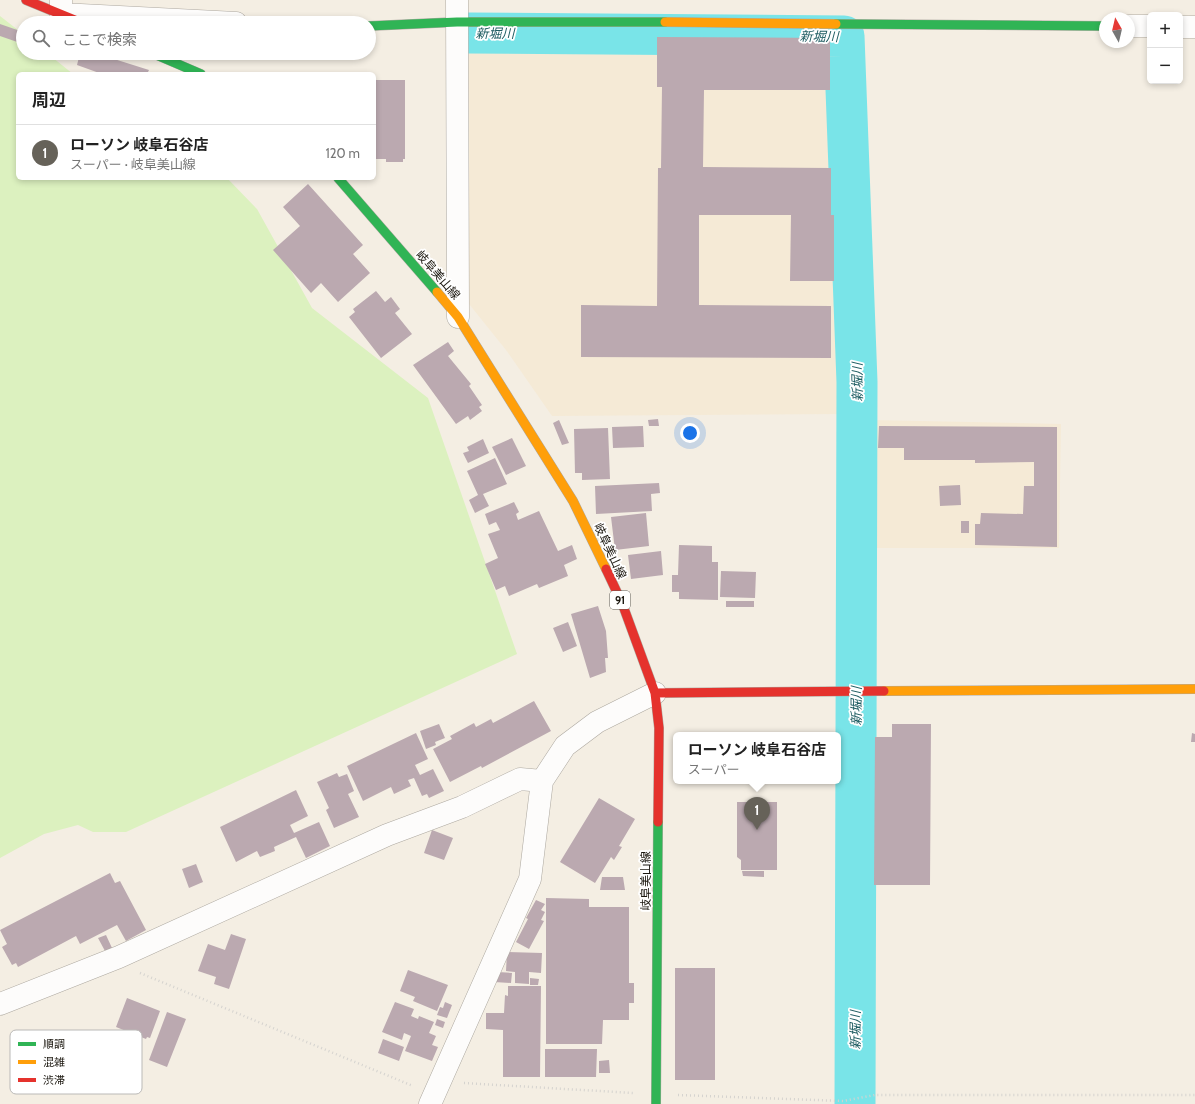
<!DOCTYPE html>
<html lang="ja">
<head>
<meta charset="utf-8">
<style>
	:root { --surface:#fff; --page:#f2f2f2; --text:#222; --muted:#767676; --line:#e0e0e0; --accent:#666259 }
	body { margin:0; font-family:Cabin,"Noto Sans JP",sans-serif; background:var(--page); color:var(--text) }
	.controls { position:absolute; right:12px; top:12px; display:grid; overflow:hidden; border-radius:6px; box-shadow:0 2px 6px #0003 }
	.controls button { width:36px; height:36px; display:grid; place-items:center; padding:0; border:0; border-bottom:1px solid var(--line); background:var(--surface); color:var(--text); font:20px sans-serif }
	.compass { position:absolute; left:1099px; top:12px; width:36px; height:36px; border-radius:50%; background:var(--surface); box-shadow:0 2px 6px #0003; rotate:352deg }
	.you { position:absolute; left:690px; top:433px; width:14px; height:14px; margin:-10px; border:3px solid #fff; border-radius:50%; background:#1a73e8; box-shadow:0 0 0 6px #1a73e833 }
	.badge { display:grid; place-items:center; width:26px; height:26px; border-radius:50%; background:var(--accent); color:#fff; font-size:13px; font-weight:700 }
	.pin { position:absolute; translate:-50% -33px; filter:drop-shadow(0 1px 2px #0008) }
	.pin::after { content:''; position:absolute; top:21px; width:14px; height:12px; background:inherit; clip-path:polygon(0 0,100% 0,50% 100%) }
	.popup { position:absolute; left:673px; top:732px; width:168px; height:52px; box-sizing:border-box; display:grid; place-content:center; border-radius:6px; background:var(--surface); filter:drop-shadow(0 1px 3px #0005); font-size:13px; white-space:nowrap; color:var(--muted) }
	.popup b { font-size:15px; color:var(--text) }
	.popup::after { content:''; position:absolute; left:50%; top:100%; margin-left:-8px; border:8px solid transparent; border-top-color:var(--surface) }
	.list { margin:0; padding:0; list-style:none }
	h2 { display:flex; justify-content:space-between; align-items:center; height:52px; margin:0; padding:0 16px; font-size:17px }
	h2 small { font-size:13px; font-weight:400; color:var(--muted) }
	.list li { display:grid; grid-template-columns:26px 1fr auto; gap:12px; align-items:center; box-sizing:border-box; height:56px; padding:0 16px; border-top:1px solid var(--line) }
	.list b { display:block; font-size:15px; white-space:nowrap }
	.list p { margin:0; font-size:13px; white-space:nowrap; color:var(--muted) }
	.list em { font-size:13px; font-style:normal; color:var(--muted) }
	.icon { flex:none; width:22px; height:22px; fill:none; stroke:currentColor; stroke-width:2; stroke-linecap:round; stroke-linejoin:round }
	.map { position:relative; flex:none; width:1195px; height:1104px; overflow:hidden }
	.search { position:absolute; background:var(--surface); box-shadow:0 2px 6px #0003; left:16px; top:16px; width:360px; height:44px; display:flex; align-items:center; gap:10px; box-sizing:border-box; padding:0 14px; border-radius:22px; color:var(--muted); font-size:15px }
	.panel { position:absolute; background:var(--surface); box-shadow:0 2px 6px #0003; left:16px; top:72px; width:360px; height:108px; border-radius:6px }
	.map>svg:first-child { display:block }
	.built { fill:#f5ead6 }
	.green { fill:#dcf1bf }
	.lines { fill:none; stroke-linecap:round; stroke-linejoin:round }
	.river { stroke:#79e4e8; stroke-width:41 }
	.building { fill:#bba9b0 }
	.street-casing { stroke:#ada8a0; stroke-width:23 }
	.fast-casing { stroke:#ada8a0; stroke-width:10 }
	.slow-casing { stroke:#ada8a0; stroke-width:10 }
	.jam-casing { stroke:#ada8a0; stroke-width:10 }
	.path { stroke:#d5d3cf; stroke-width:2.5; stroke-dasharray:1 3; stroke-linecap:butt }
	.street { stroke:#fdfcfb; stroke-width:22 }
	.fast { stroke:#30b455; stroke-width:9 }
	.slow { stroke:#ff9f0a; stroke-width:9 }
	.jam { stroke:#e5322d; stroke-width:9 }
	.labels { text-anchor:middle; stroke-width:3.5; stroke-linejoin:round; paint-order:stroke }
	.shield { fill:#fff; stroke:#5f5c56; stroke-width:1 }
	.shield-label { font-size:11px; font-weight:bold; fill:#1a160e }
	.street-label { font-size:12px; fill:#1a160e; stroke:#fff }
	.water-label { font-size:13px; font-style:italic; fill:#1f5d62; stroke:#fff }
	.key { fill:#fff; stroke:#bab9b7; stroke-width:1 }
	.key-label { font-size:11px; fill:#1a160e }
</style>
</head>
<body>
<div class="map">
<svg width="1195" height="1104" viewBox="0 0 1195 1104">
	<rect width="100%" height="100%" fill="#f4eee3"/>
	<path class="built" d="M 839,38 L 844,414 L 552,416 L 506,350 L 465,299 L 464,39 Z
		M 871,420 L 1061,424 L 1059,548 L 872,548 Z"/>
	<path class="green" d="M 0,16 L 23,34 L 23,53 L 47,53 L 73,74 L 18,74 L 18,178 L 227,178 L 257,209 L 312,308 L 428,398 L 517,654 L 126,832 L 93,832 L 78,825 L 44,834 L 0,858 Z"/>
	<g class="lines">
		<path class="river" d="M 469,33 L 844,36 L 857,382 L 855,1104"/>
	</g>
	<path class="building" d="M 0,24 L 23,32 L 23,44 L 0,36 Z
		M 657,37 L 830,38 L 830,90 L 704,90 L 703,167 L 831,168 L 831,215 L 834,215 L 834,281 L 790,281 L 791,215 L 699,215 L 699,305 L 831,306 L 831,358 L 581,357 L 581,305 L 657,306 L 658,168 L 661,168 L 662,87 L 657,87 Z
		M 47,53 L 65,53 L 63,59 Z
		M 80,53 L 95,53 L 149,70 L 147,74 L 102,74 L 77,65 Z
		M 374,80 L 405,80 L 405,159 L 403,159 L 403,162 L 386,162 L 386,159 L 374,159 Z
		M 308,184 L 363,245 L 353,254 L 370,273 L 338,302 L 321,283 L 311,293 L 273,250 L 300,226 L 283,207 Z
		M 376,291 L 385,302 L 391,297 L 400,309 L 395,313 L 412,334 L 381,358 L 349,317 L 355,312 L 353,309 Z
		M 448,342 L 454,351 L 448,356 L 471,384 L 469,386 L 482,405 L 479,407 L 482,411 L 470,420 L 468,416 L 456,424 L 413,365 Z
		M 658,419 L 659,426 L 649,426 L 648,420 Z
		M 559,420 L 569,443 L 562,445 L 553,423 Z
		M 643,426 L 644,447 L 613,448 L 612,427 Z
		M 879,426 L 1057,427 L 1057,547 L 975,545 L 975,524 L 980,524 L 981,513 L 1023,514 L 1024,486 L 1034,486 L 1034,462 L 975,463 L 975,460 L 904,460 L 904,448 L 878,448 Z
		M 608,428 L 610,479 L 582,480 L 582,473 L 575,473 L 574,429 Z
		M 512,438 L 526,466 L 506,475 L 492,447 Z
		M 483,439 L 489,453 L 468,463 L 463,453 L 469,451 L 467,447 Z
		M 495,458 L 507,484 L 483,494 L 489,506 L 475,513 L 469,500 L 478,495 L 467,471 Z
		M 659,483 L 660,493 L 651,494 L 652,511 L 596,514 L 595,486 Z
		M 960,485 L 961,505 L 940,506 L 939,486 Z
		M 514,502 L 519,512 L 516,514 L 518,520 L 539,511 L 558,551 L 572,545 L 577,559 L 564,565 L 568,576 L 539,588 L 537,584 L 509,596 L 505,586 L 496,590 L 485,564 L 498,558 L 488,534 L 500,530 L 496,522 L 489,525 L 485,514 Z
		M 646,513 L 649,546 L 615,550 L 611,517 Z
		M 961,521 L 969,521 L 969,533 L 961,533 Z
		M 679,545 L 712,546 L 712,562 L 718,562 L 718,600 L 679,599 L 679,592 L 672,592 L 672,575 L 678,575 Z
		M 661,551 L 663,575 L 631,579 L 628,555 Z
		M 721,571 L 756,572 L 755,598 L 720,597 Z
		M 726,601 L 754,601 L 754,607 L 726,607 Z
		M 598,606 L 606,631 L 608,658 L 605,658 L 606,672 L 590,678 L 571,614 Z
		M 568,622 L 577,646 L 563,652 L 553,628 Z
		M 534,701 L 551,731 L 482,768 L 481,766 L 450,782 L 433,749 L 452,739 L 450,736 L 474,723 L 476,727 L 491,719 L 493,723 Z
		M 439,724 L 445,738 L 435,742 L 436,745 L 426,749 L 420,731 Z
		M 892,724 L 931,724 L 930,885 L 874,885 L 875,737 L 892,737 Z
		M 416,733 L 428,759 L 415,765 L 420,775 L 433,769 L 444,791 L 429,798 L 427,794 L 422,796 L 414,778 L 408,780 L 411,786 L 394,794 L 391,787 L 363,801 L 347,766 Z
		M 1192,733 L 1195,734 L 1195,742 L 1191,742 Z
		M 337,773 L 339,777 L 347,774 L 354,791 L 348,794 L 359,817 L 334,828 L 326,810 L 329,808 L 317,782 Z
		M 296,790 L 308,816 L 290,825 L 294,833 L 319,822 L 330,846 L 306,858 L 296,837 L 274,847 L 275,851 L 260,857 L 257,851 L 236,862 L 220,827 Z
		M 599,798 L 635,819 L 619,846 L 622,847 L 614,860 L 611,857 L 595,883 L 560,862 Z
		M 737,802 L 777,802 L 777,870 L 741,870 L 741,860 L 737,857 Z
		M 432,830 L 453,838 L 444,860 L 424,853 Z
		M 196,864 L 203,882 L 189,888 L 182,869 Z
		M 742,871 L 764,871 L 764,877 L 743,876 Z
		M 110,873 L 115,883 L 120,881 L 146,930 L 126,941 L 117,925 L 80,944 L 76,936 L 18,967 L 16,963 L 12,965 L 2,947 L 7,944 L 0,930 Z
		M 602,877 L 623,877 L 625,890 L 600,890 Z
		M 546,898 L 589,899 L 589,907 L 629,907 L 629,983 L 634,983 L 634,1003 L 629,1003 L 629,1020 L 603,1020 L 602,1044 L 546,1044 Z
		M 536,900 L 545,904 L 541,910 L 545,912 L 541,920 L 544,921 L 529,949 L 516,942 L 528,919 L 526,918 Z
		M 231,934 L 246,939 L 229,989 L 214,984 L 216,977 L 198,971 L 208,944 L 225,950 Z
		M 106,935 L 112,948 L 105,951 L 98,938 Z
		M 507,952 L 542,953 L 541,973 L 529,972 L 529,984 L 515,983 L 515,972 L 506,971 Z
		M 675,968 L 715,968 L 715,1080 L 675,1080 Z
		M 408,970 L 448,985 L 437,1011 L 413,1001 L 415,997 L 400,991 Z
		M 498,972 L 512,973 L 511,983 L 494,982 Z
		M 530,978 L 539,979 L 538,985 L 530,985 Z
		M 508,986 L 541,986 L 540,1077 L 503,1077 L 503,1030 L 486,1029 L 486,1013 L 504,1013 L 505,995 L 508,996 Z
		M 127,998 L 160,1011 L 150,1038 L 147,1037 L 146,1039 L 116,1027 Z
		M 395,1002 L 414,1009 L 411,1016 L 418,1019 L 419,1016 L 434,1022 L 429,1033 L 436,1036 L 432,1045 L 438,1047 L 432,1061 L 405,1051 L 411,1036 L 404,1033 L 402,1040 L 382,1032 Z
		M 445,1002 L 452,1005 L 447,1018 L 437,1015 L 440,1007 L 443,1008 Z
		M 167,1012 L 186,1019 L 167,1067 L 149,1060 Z
		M 437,1019 L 445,1022 L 443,1028 L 435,1025 Z
		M 383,1039 L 404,1047 L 399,1061 L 378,1053 Z
		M 545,1049 L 597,1049 L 596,1077 L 545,1077 Z
		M 609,1060 L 610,1073 L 599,1073 L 599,1061 Z"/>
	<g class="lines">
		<defs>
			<path id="street" d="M 61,0 L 61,14 L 236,23
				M 457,0 L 458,317
				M 1129,26 L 1150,26
				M 1180,27 L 1195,27
				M 0,1004 L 119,957 L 387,835 L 462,807 L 520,779 L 542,781
				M 430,1104 L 530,879 L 542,781 L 565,746 L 597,722 L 655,693"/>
			<path id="fast" d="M 836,24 L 1105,26
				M 369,26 L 457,22 L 665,22
				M 152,53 L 201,74
				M 338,178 L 437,292
				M 656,1104 L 658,822"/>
			<path id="slow" d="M 665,22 L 836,24
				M 437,292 L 458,317 L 573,501 L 606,569
				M 884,691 L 1195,689"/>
			<path id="jam" d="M 26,0 L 82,23
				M 606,569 L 622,603 L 655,693 L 659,728 L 658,822
				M 655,693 L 884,691"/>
		</defs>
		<use href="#street" class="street-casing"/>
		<use href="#fast" class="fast-casing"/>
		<use href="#slow" class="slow-casing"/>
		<use href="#jam" class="jam-casing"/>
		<path class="path" d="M 140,973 L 413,1086
			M 464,1083 L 633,1093
			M 678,1095 L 843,1101 L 875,1095 L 1195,1095"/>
		<use href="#street" class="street"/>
		<use href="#fast" class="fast"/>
		<use href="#slow" class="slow"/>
		<use href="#jam" class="jam"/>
	</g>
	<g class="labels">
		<rect class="shield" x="610" y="591" width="20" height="18" rx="3"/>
		<g class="shield-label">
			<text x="620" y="604">91</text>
		</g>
		<g class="street-label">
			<text transform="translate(438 275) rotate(49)" y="4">岐阜美山線</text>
			<text transform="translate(610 551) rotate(65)" y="4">岐阜美山線</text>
			<text transform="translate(646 881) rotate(-90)" y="4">岐阜美山線</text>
		</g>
		<g class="water-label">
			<text x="495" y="38">新堀川</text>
			<text transform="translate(819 36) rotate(1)" y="5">新堀川</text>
			<text transform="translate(857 382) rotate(-91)" y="5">新堀川</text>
			<text transform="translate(856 706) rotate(-90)" y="5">新堀川</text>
			<text transform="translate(855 1030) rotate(-90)" y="5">新堀川</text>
		</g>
	</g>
	<rect x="10" y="1030" width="132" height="64" rx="6" class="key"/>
	<rect x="18" y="1042" width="18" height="4" fill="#30b455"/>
	<rect x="18" y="1060" width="18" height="4" fill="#ff9f0a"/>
	<rect x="18" y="1078" width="18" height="4" fill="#e5322d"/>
	<g class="key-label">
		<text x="43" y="1048">順調</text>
		<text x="43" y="1066">混雑</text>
		<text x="43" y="1084">渋滞</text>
	</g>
</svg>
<div class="controls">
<button>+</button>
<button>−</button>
</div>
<svg class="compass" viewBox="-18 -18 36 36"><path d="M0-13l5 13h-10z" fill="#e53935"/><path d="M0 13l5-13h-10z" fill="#767676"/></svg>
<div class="you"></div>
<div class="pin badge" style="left:757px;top:830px">1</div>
<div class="popup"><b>ローソン 岐阜石谷店</b>スーパー</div>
<div class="search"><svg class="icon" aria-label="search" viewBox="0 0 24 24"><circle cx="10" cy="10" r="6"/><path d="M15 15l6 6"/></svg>ここで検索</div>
<section class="panel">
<h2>周辺<small></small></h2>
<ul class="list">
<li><span class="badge">1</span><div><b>ローソン 岐阜石谷店</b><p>スーパー · 岐阜美山線</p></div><em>120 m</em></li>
</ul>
</section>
</div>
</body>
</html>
